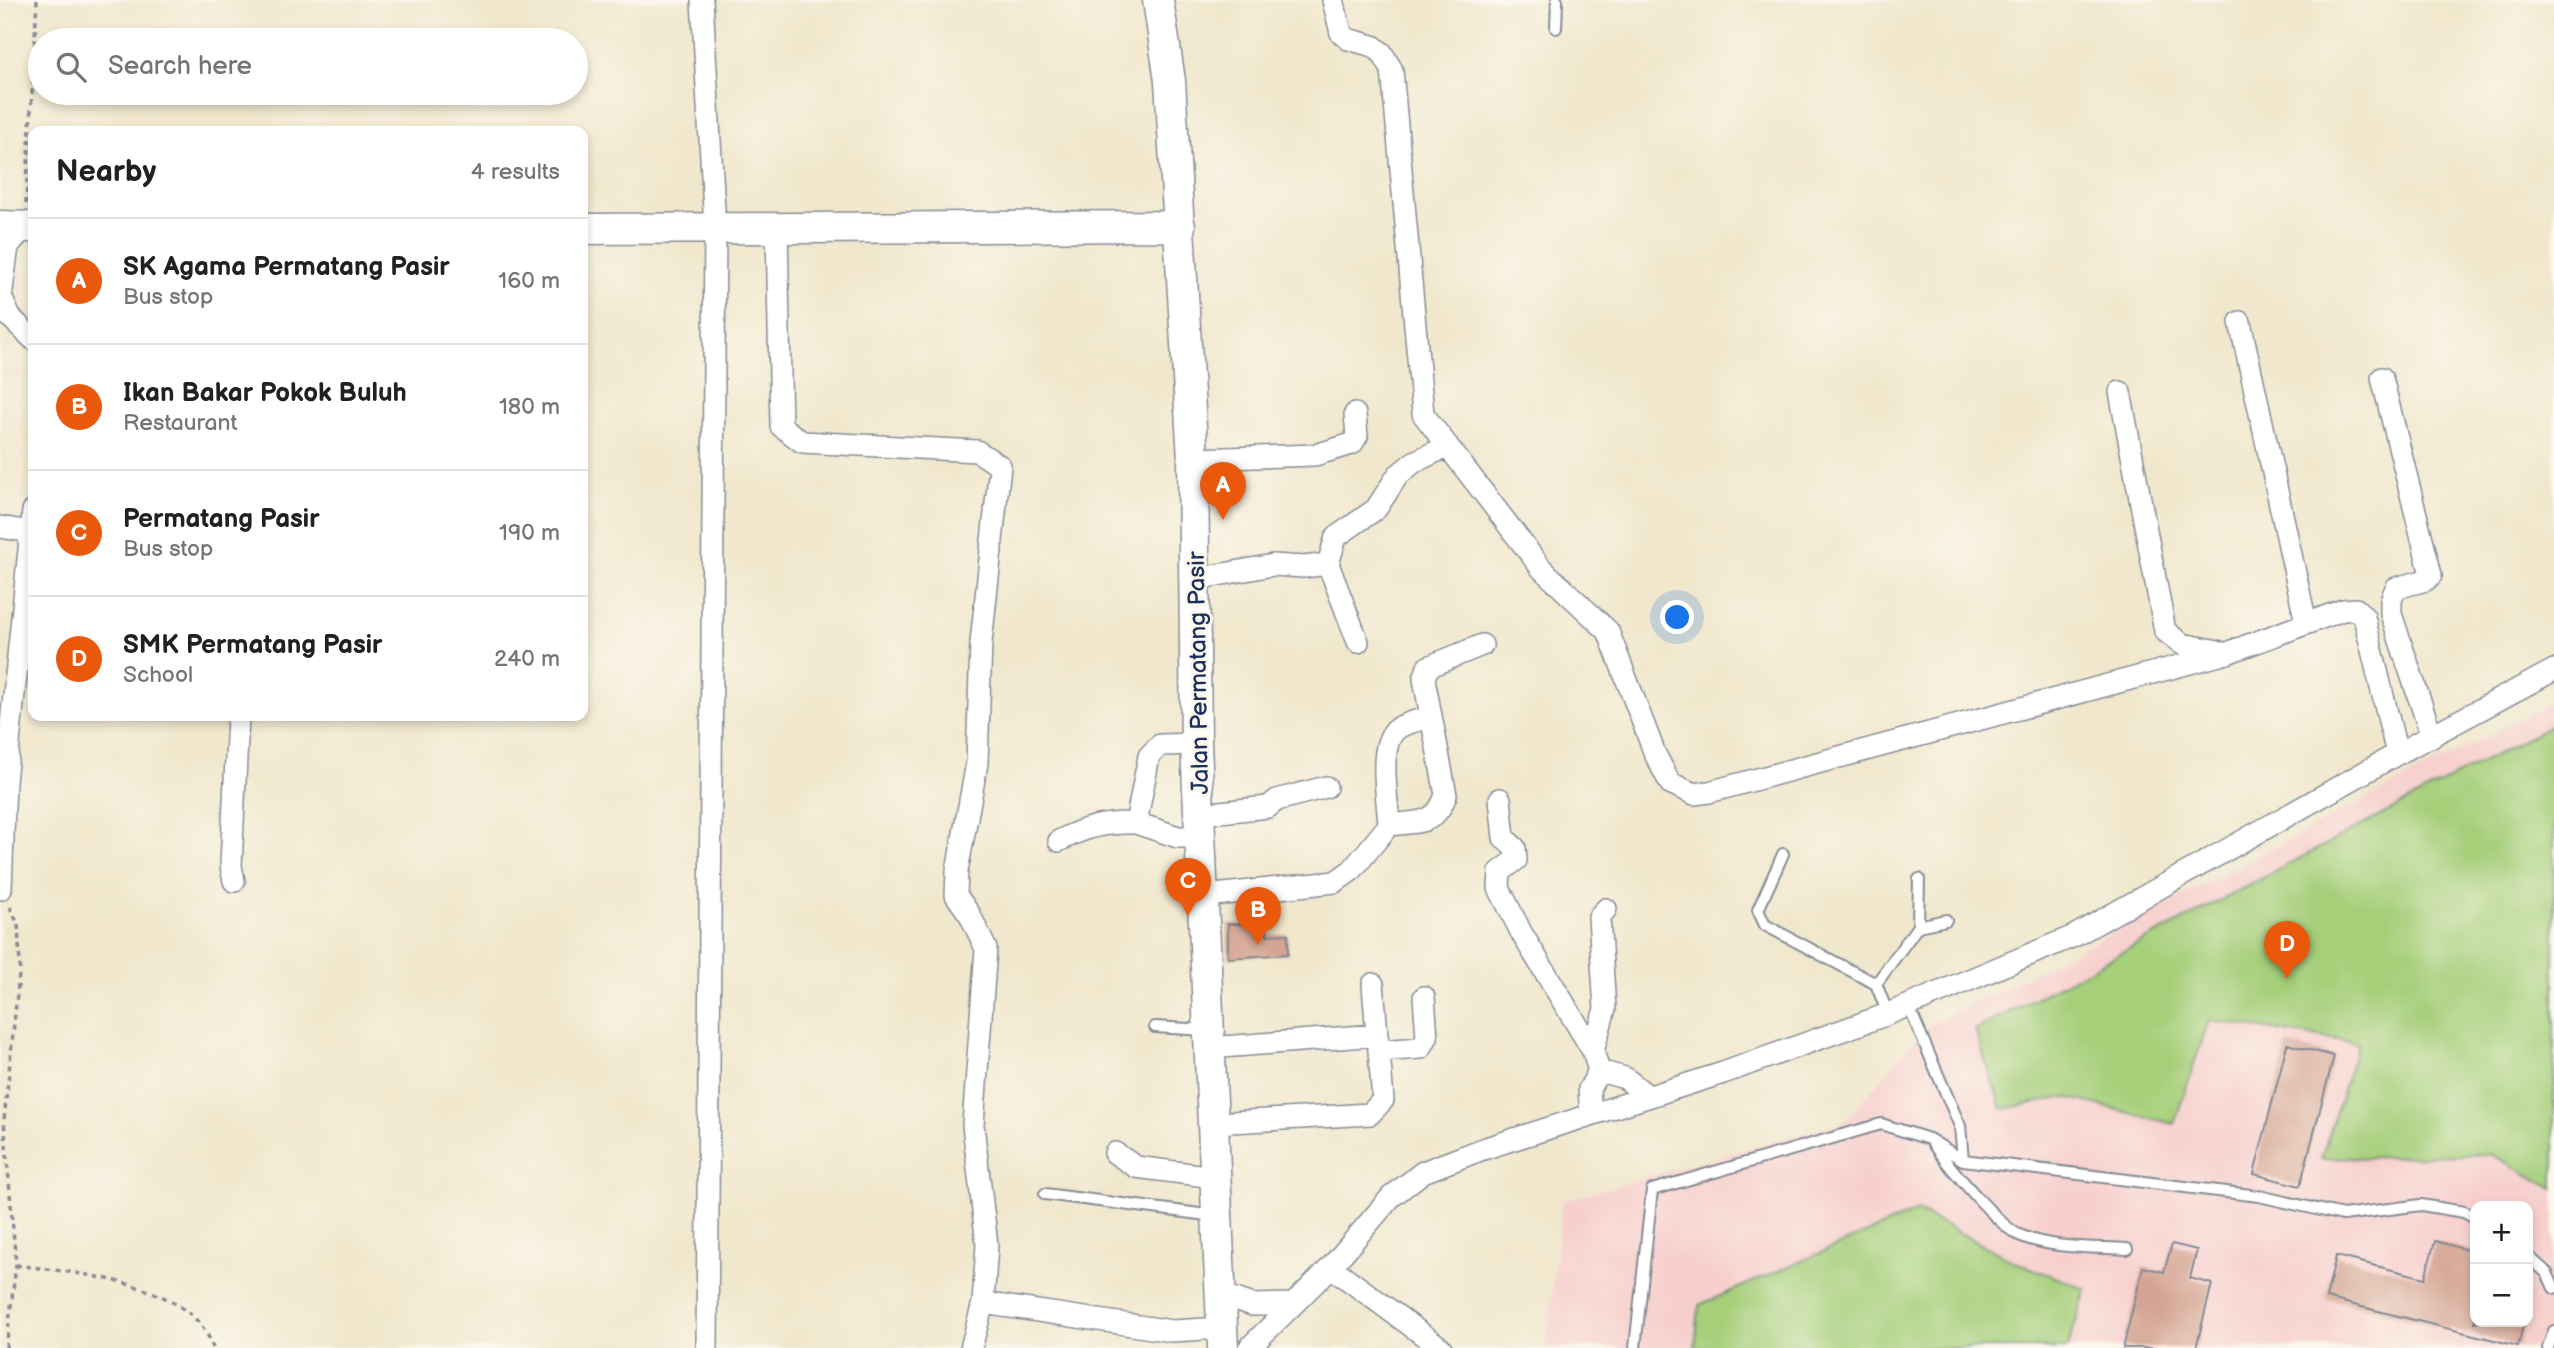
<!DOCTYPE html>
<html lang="en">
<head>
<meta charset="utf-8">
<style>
	:root { --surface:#fff; --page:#f2f2f2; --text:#202124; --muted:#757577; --line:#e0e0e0; --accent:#ea580c }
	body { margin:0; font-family:"Balsamiq Sans",sans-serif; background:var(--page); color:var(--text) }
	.controls { position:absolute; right:21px; bottom:21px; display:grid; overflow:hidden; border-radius:14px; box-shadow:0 4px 10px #0003 }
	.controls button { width:63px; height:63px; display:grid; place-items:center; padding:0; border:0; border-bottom:2px solid var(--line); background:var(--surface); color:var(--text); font:35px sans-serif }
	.you { position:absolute; left:1678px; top:618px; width:24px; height:24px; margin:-18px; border:5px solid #fff; border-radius:50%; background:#1a73e8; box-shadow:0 0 0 10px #1a73e833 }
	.badge { display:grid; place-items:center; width:46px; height:46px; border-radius:50%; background:var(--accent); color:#fff; font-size:23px; font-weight:700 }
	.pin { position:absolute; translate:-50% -58px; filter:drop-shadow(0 2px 4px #0008) }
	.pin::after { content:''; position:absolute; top:37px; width:24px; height:21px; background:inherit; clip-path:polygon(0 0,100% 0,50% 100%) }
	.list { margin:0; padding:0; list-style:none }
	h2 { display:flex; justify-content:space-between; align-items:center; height:91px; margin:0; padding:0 28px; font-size:30px }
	h2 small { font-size:23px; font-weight:400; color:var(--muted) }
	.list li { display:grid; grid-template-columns:46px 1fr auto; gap:21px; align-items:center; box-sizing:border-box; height:126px; padding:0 28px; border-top:2px solid var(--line) }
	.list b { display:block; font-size:26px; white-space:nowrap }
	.list p { margin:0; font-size:23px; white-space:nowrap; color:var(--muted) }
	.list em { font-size:23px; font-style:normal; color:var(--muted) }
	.icon { flex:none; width:38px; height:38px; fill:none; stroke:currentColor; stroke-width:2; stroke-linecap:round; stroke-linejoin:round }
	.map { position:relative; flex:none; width:2554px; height:1348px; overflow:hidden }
	.search { position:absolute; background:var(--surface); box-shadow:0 4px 10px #0003; left:28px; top:28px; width:560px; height:77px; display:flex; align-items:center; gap:18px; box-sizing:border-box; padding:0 24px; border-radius:38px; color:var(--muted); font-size:26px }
	.panel { position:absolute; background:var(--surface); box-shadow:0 4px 10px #0003; left:28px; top:126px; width:560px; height:595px; border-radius:14px }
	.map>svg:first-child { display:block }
	.built { fill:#f7d0ce; fill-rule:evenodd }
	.green { fill:#a6cf7a; stroke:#607f6c; stroke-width:2 }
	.building { fill:#d4a391 }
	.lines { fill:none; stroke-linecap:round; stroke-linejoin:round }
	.lane-casing { stroke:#868b95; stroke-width:14 }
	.street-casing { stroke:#868b95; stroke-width:24 }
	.secondary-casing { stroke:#868b95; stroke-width:33 }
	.path { stroke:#868b95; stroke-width:3.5; stroke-dasharray:5 5; stroke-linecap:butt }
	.lane { stroke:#fff; stroke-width:10 }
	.street { stroke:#fff; stroke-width:21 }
	.secondary { stroke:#fff; stroke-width:30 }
	.labels { text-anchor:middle; stroke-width:6; stroke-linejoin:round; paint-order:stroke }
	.street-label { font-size:24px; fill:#1b2f5e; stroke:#fbf7ec }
</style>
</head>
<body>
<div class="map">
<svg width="2554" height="1348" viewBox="0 0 2554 1348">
	<rect width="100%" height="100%" fill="#fbf7ec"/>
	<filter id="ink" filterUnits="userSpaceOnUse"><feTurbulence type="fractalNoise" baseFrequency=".0143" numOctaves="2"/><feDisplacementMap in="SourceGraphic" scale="14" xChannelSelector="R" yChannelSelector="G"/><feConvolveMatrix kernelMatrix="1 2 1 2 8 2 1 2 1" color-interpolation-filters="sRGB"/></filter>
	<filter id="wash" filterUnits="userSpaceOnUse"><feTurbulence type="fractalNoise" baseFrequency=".00686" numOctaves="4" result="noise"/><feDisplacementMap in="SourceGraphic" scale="28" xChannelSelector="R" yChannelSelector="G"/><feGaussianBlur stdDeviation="1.57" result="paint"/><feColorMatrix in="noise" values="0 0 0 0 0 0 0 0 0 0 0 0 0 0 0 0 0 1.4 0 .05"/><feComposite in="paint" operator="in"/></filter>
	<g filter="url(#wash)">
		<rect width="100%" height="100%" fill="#f0e7cc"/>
		<path class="built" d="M 2554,701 L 2554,1348 L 1546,1348 L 1562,1201 L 1844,1122 L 1926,1027 L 2116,931 ZM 2475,1206 L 2528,1206 L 2528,1322 L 2475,1322 Z"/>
		<path class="green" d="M 2554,724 L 2554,1189 L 2491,1154 L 2321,1159 L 2358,1043 L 2209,1020 L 2174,1124 L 2066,1097 L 2002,1109 L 1975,1030 Z
			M 1918,1211 L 2013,1261 L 2086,1289 L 2068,1348 L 1695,1348 L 1699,1305 Z"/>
		<g id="blocks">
			<path class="building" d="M 1228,924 L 1267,924 L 1267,935 L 1288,934 L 1288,954 L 1228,958 Z
				M 2287,1044 L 2334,1056 L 2300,1186 L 2254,1174 Z
				M 2435,1241 L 2475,1252 L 2475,1322 L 2524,1322 L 2518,1346 L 2326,1298 L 2336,1256 L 2425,1278 Z
				M 2172,1244 L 2197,1250 L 2190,1278 L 2212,1284 L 2196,1348 L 2123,1348 L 2143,1267 L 2164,1272 Z"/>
		</g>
	</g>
	<g filter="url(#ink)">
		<use href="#blocks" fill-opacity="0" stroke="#868b95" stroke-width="2"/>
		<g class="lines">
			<defs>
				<path id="lane" d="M 1556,28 L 1557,0
					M 1783,854 L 1758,910 L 1765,925 L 1876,984
					M 1918,926 L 1946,920
					M 1908,1005 L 1960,1126 L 1963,1160
					M 1888,1014 L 1876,984 L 1918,926 L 1919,879
					M 1155,1027 L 1205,1030
					M 1933,1144 C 1947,1164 1999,1226 2019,1235 C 2051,1249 2093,1247 2127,1249
					M 1045,1194 L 1215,1216
					M 2528,1256 L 2547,1273 L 2554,1288
					M 1635,1348 L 1652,1190 L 1881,1124 L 1929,1139 L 1963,1160 L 2259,1196 L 2343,1215 L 2421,1205 L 2464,1212 L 2475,1218
					M 2548,1348 L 2554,1331"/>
				<path id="street" d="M 702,0 L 715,228 L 707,1348
					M 1333,0 L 1341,33 L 1348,39 L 1373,46 L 1382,53 L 1392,70 L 1423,414 L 1542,569 L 1608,631 L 1655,754 L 1670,783 L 1694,794 L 1709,792 L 2227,653 L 2343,610 L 2356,609 L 2364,617 L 2397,754
					M 25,227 L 8,246 L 1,297 L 10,317 L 33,339
					M 777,228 L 781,426 L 802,442 L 977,451 L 1000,466 L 981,643 L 977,763 L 957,871 L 956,895 L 970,915 L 986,949 L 973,1125 L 987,1245 L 983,1303 L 971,1348
					M 2240,322 L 2306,623
					M 2382,378 L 2431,575 L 2426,580 L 2396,588 L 2391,600 L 2391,614 L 2432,737
					M 2120,392 L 2165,631 L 2182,644 L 2218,651
					M 1193,459 L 1315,455 L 1352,444 L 1357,436 L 1355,414
					M 0,527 L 30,532
					M 1328,564 L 1358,642
					M 1196,579 L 1273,565 L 1304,567 L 1328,564 L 1336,537 L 1376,509 L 1398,475 L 1414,462 L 1448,446
					M 1500,799 L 1504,838 L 1515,848 L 1516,860 L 1500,872 L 1499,888 L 1522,934 L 1593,1051 L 1599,1071 L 1589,1089 L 1591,1115
					M 1200,814 L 1268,807 L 1277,800 L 1326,787
					M 1136,823 L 1178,837 L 1202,837
					M 1389,825 C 1419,821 1435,826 1446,795 L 1424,679 L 1428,667 L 1482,645
					M 1059,841 C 1085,827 1106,822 1136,823 L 1149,756 L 1160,745 L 1196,744
					M 234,881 L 231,866 L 238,716
					M 1,889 L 5,782 L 33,511
					M 1205,896 L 1335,882 L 1352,870 L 1389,825 C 1388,800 1376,743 1398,728 C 1407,722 1421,720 1431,717
					M 1373,984 L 1377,1035
					M 1209,1048 L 1377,1035 L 1379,1051
					M 1593,1051 L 1605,1009 L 1599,917 L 1606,909
					M 1599,1071 L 1625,1078 L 1648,1096
					M 1214,1123 L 1370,1114 L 1383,1100 L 1379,1051 L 1421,1048 L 1427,1037 L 1424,997
					M 1115,1153 L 1136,1167 L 1214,1177
					M 1331,1267 L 1441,1348
					M 1220,1294 L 1253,1305 L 1290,1304
					M 983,1303 L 1172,1331 L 1222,1328
					M 1249,1348 L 1331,1267 L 1391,1197 L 1423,1172 L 1483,1149 L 1723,1073 L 1888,1014 L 2074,936 L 2397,754 L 2554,670"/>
				<path id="secondary" d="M 1158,0 L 1170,81 L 1193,459 L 1196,744 L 1223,1348
					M 0,226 L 33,227
					M 583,229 L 1180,226"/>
			</defs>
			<use href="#lane" class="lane-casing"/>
			<use href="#street" class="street-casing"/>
			<use href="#secondary" class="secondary-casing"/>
			<path class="path" d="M 26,204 L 37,0
				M 16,1265 C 74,1273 193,1281 213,1348
				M 6,1348 L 16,1265 L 4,1120 L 20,965 L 18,924 L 10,907"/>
			<use href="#lane" class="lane"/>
			<use href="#street" class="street"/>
			<use href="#secondary" class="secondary"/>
		</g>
	</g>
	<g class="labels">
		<g class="street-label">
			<text transform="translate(1198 673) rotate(-91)" y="8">Jalan Permatang Pasir</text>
		</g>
	</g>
</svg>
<div class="controls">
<button>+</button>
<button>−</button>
</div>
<div class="you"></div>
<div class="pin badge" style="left:1223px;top:520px">A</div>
<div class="pin badge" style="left:1258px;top:945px">B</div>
<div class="pin badge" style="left:1188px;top:916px">C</div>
<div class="pin badge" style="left:2287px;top:979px">D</div>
<div class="search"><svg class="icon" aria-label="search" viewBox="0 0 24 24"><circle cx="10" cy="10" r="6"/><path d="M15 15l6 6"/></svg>Search here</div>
<section class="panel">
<h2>Nearby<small>4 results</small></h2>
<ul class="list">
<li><span class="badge">A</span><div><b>SK Agama Permatang Pasir</b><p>Bus stop</p></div><em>160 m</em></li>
<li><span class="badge">B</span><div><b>Ikan Bakar Pokok Buluh</b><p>Restaurant</p></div><em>180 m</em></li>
<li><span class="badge">C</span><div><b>Permatang Pasir</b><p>Bus stop</p></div><em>190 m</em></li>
<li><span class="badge">D</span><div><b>SMK Permatang Pasir</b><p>School</p></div><em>240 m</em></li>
</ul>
</section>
</div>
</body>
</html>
